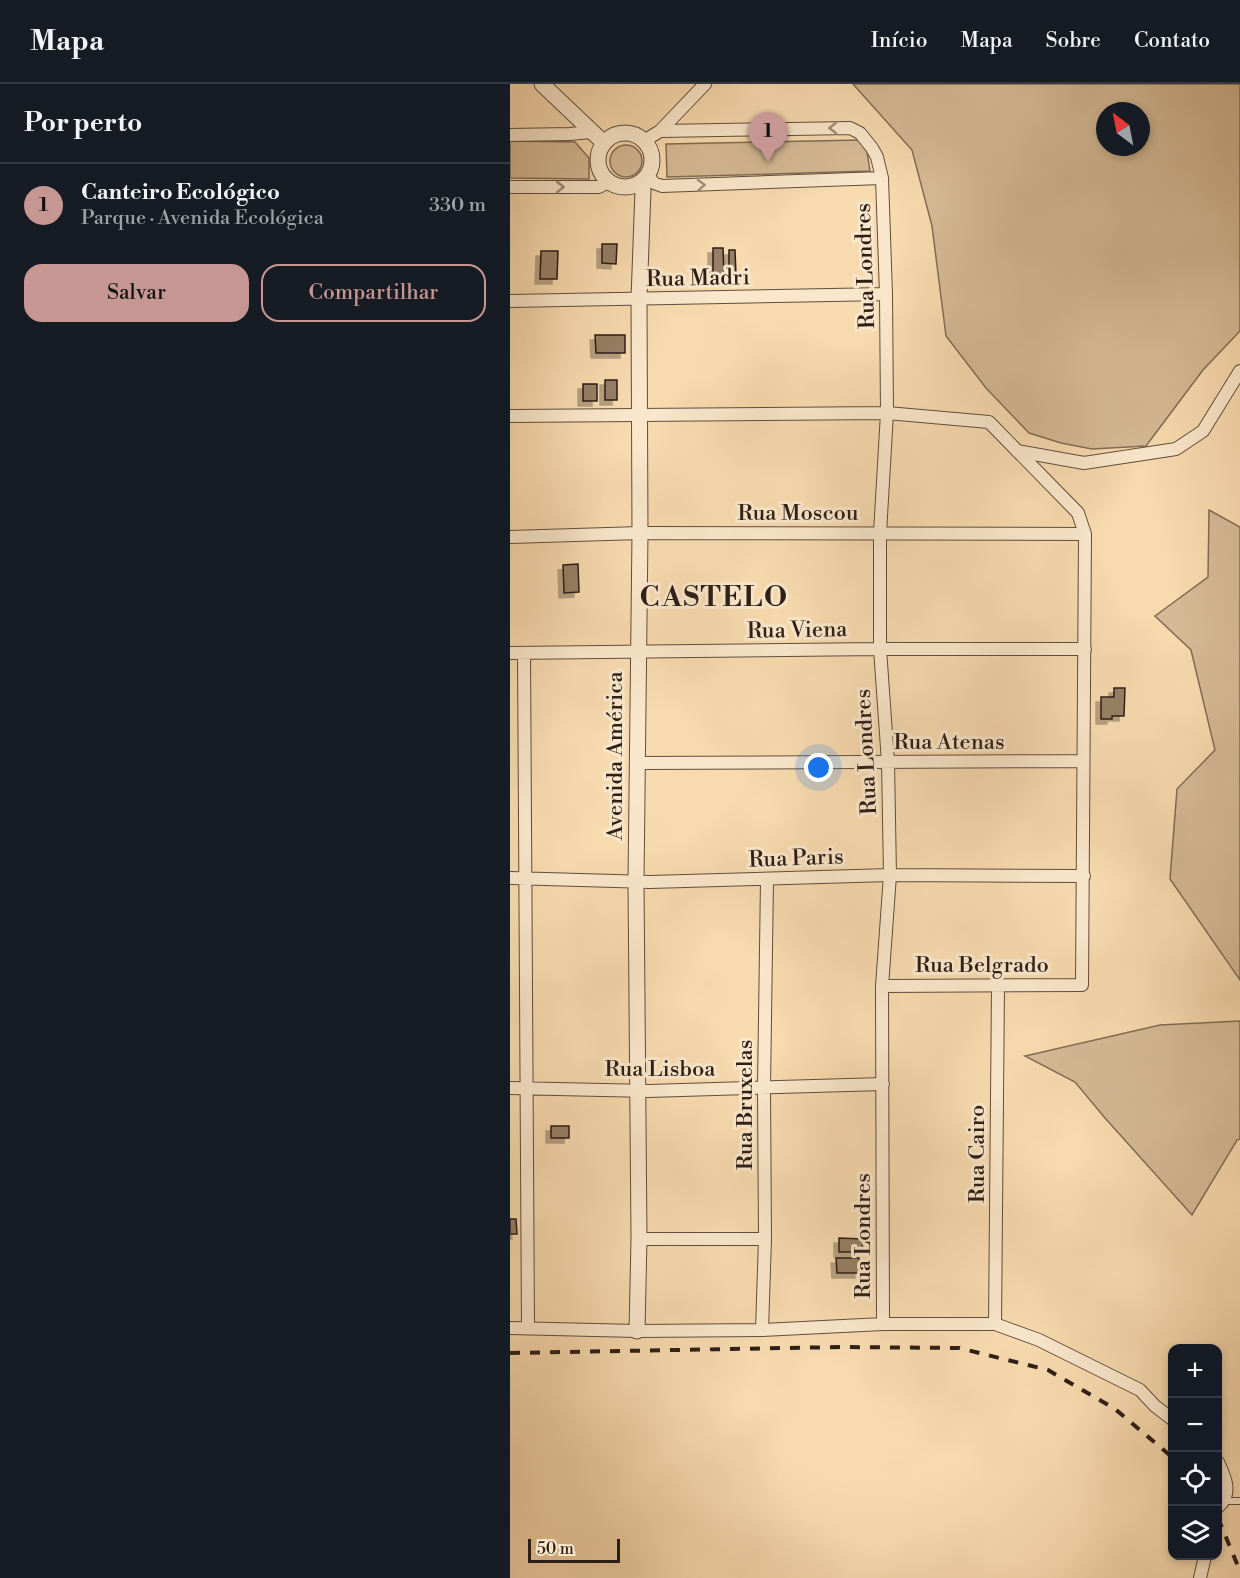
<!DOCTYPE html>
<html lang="pt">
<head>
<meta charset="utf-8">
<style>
	:root { --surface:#171b24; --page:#20242c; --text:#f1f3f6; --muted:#9ea1a6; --line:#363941; --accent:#c59692 }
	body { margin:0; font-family:"Libre Bodoni",serif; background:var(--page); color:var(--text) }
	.controls { position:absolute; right:18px; bottom:18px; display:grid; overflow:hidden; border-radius:12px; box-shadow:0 3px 9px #0003 }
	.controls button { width:54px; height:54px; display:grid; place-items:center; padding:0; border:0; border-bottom:2px solid var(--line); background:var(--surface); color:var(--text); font:30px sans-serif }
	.compass { position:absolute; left:586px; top:18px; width:54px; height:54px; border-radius:50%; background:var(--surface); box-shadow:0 3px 9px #0003; rotate:328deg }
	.scale { position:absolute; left:18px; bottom:15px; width:92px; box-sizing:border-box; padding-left:6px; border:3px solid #2d1e17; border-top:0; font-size:16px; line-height:21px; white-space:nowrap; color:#2d1e17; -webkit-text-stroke:4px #fae7cb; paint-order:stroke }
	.you { position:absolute; left:309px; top:684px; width:21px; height:21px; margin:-15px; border:4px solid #fff; border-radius:50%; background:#1a73e8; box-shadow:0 0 0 9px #1a73e833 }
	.badge { display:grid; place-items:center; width:39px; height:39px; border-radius:50%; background:var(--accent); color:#111; font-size:20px; font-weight:700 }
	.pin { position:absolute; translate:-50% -50px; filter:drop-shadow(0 2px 3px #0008) }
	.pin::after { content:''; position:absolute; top:32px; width:21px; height:18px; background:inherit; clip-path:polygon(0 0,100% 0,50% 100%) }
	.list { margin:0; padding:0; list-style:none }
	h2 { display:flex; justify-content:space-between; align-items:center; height:78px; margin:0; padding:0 24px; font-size:26px }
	h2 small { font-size:20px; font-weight:400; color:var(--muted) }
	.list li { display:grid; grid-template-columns:39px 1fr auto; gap:18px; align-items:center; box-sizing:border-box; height:84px; padding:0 24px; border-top:2px solid var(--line) }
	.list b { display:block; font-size:22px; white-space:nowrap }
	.list p { margin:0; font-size:20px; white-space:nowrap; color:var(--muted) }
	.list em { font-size:20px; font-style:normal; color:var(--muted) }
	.actions { display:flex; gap:12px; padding:18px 24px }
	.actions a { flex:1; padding:14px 0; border:2px solid var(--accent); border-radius:18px; text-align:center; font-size:21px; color:var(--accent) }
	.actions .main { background:var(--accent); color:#111 }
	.icon { flex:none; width:33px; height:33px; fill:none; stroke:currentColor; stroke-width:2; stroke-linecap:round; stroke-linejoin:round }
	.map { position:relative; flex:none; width:730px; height:1494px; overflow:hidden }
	header { display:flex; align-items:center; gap:36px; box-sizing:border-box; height:84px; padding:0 30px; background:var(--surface); border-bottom:2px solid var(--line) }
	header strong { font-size:28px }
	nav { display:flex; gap:33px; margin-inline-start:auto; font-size:21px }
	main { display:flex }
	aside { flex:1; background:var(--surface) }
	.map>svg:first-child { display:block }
	.green { fill:#d5ba95; stroke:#816c56; stroke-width:1.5; fill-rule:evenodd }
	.building { fill:#978066; stroke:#2d1e17; stroke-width:1.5; filter:url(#shadow) }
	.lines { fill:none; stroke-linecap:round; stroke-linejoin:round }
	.service-casing { stroke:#604d3d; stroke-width:8 }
	.minor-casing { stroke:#604d3d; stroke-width:14 }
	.tertiary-casing { stroke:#604d3d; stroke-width:17 }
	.service { stroke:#fae7cb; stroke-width:6 }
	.minor { stroke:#fae7cb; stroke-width:12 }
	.tertiary { stroke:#fae7cb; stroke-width:15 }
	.rail { stroke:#2d1e17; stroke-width:4; stroke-dasharray:10 10; stroke-linecap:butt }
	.oneway { stroke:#9e8d7a }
	.labels { text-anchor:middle; stroke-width:6; stroke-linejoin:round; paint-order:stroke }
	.street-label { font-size:22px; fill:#2d1e17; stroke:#fae7cb }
	.district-label { font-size:28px; font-weight:bold; letter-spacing:1.5px; fill:#2d1e17; stroke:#fae7cb }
</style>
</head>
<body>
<header>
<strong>Mapa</strong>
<nav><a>Início</a><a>Mapa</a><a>Sobre</a><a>Contato</a></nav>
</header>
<main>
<aside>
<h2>Por perto<small></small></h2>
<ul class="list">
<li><span class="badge">1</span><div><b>Canteiro Ecológico</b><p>Parque · Avenida Ecológica</p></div><em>330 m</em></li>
</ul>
<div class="actions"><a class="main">Salvar</a><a>Compartilhar</a></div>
</aside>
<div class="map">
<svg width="730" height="1494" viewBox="0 0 730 1494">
	<defs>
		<filter id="shadow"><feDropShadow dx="-5" dy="5" stdDeviation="0" flood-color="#0004"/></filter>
	</defs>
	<rect width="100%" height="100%" fill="#f8daaf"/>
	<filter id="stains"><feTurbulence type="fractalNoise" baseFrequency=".00333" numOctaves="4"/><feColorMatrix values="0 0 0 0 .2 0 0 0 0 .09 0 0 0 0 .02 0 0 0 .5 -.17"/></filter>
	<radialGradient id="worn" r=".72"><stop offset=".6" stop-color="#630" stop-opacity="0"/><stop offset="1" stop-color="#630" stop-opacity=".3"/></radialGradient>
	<path class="green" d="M 343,0 L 730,0 L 730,247 L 693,286 L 636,362 L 582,365 L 551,359 L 519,349 L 476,304 L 436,252 L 422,142 L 402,66 ZM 595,27 L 631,27 L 631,63 L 595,63 Z
		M 350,56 L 357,68 L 360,87 L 157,93 L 156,60 Z
		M 0,57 L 65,58 L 79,74 L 79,95 L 0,94 Z
		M100 77a16 16 0 1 1 32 0a16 16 0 1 1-32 0Z
		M 699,426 L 730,443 L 730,896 L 660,795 L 667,705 L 705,666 L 681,566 L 645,532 L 698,493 Z
		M 730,937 L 730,1055 L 727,1056 L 682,1131 L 595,1034 L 565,998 L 515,972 L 650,941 Z"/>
	<path class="building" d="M 92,160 L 107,160 L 106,180 L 92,179 Z
		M 203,164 L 213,164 L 214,192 L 203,192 Z
		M 219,166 L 225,166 L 226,191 L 219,191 Z
		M 31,167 L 48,167 L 47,195 L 30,195 Z
		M 85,251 L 115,251 L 115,269 L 86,269 Z
		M 95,296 L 107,296 L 107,316 L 95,316 Z
		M 73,300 L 87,300 L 87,317 L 73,317 Z
		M 68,480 L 69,508 L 54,509 L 53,481 Z
		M 604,604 L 615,604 L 614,632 L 602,632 L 602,635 L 591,635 L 591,613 L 604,613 Z
		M 41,1042 L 59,1042 L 59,1054 L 41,1054 Z
		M 0,1135 L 6,1135 L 7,1150 L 0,1150 Z
		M 329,1154 L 353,1155 L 352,1168 L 329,1168 Z
		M 326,1174 L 349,1174 L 350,1189 L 327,1189 Z"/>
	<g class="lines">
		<defs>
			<path id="service" d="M 714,1417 L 730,1417"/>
			<path id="minor" d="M 150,47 L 340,44 L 350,49 L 362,64 L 367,73 L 372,94 L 376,210 L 377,329 L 370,449 L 370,565 L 378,678 L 380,791 L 372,902 L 373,1240
				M 0,51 L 60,50 L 81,48
				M 134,57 L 150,47 L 195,0
				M 137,91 L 144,99 L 152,102 L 372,94
				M 0,103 L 89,103 L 98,98
				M 0,217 L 376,210
				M 0,332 L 377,329 L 479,338 L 568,429 L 575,450 L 572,901 L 372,902
				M 507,367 L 574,379 L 666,365 L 693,347 L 730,287
				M 0,453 L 130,449 L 575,450
				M 0,569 L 370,565 L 575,565
				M 14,569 L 18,1244
				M 126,679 L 573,677
				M 0,794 L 140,798 L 380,791 L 574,792
				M 0,1004 L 139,1007 L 373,1000
				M 129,1155 L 255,1155
				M 485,1240 L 488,901
				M 0,1244 L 127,1247 L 252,1246 L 373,1240 L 485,1240 L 529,1256 L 630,1306 L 645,1322 L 662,1335
				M 252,1246 L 255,1155 L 254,1004 L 257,796
				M 708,1378 C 715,1393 723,1410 708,1423
				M 690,1494 L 695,1472"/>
			<path id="tertiary" d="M 32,0 L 94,59
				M88 76a27 27 0 1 1 54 0a27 27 0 1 1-54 0Z
				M 127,1247 L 129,1155 L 126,798 L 130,449 L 129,215 L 133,106 L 131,98"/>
		</defs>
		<use href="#service" class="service-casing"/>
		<use href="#minor" class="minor-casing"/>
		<use href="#tertiary" class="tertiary-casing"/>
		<use href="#service" class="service"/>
		<use href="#minor" class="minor"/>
		<use href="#tertiary" class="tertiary"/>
		<path class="rail" d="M 0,1269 L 331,1263 L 449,1264 L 538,1286 L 605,1325 L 662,1373
			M 708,1434 L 730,1487"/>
	</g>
	<defs><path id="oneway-chevron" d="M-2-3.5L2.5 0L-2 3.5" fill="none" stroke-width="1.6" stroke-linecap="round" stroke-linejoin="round" transform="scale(1.5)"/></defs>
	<g class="oneway">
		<use href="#oneway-chevron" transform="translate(323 44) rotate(179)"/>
		<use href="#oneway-chevron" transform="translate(191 101) rotate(-2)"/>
		<use href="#oneway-chevron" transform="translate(50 103)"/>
	</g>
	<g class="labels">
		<g class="street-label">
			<text transform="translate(354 182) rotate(-92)" y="8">Rua Londres</text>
			<text transform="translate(188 193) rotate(-1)" y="8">Rua Madri</text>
			<text x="288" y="436">Rua Moscou</text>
			<text transform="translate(287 545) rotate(-1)" y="8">Rua Viena</text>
			<text x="439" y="665">Rua Atenas</text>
			<text transform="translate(355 668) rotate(-93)" y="8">Rua Londres</text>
			<text transform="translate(104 672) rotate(-90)" y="8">Avenida América</text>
			<text transform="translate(286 773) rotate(-2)" y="8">Rua Paris</text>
			<text x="472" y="888">Rua Belgrado</text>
			<text x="150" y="992">Rua Lisboa</text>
			<text transform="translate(234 1021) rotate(-90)" y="8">Rua Bruxelas</text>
			<text transform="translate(466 1070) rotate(-90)" y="8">Rua Cairo</text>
			<text transform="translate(352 1152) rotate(-90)" y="8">Rua Londres</text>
		</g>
		<g class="district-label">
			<text x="204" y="522">CASTELO</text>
		</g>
	</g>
	<rect width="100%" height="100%" filter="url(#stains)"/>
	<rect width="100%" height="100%" fill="url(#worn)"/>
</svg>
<div class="controls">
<button>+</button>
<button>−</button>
<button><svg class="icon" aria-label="locate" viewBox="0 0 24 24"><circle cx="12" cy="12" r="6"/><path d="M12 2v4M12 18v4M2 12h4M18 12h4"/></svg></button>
<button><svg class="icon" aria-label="layers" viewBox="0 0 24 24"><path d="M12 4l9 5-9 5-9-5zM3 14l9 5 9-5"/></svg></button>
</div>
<svg class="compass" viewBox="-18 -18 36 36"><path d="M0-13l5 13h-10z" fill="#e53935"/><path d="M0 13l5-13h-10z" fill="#9ea1a6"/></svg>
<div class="scale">50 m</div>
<div class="you"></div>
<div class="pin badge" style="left:258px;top:78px">1</div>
</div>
</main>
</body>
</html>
